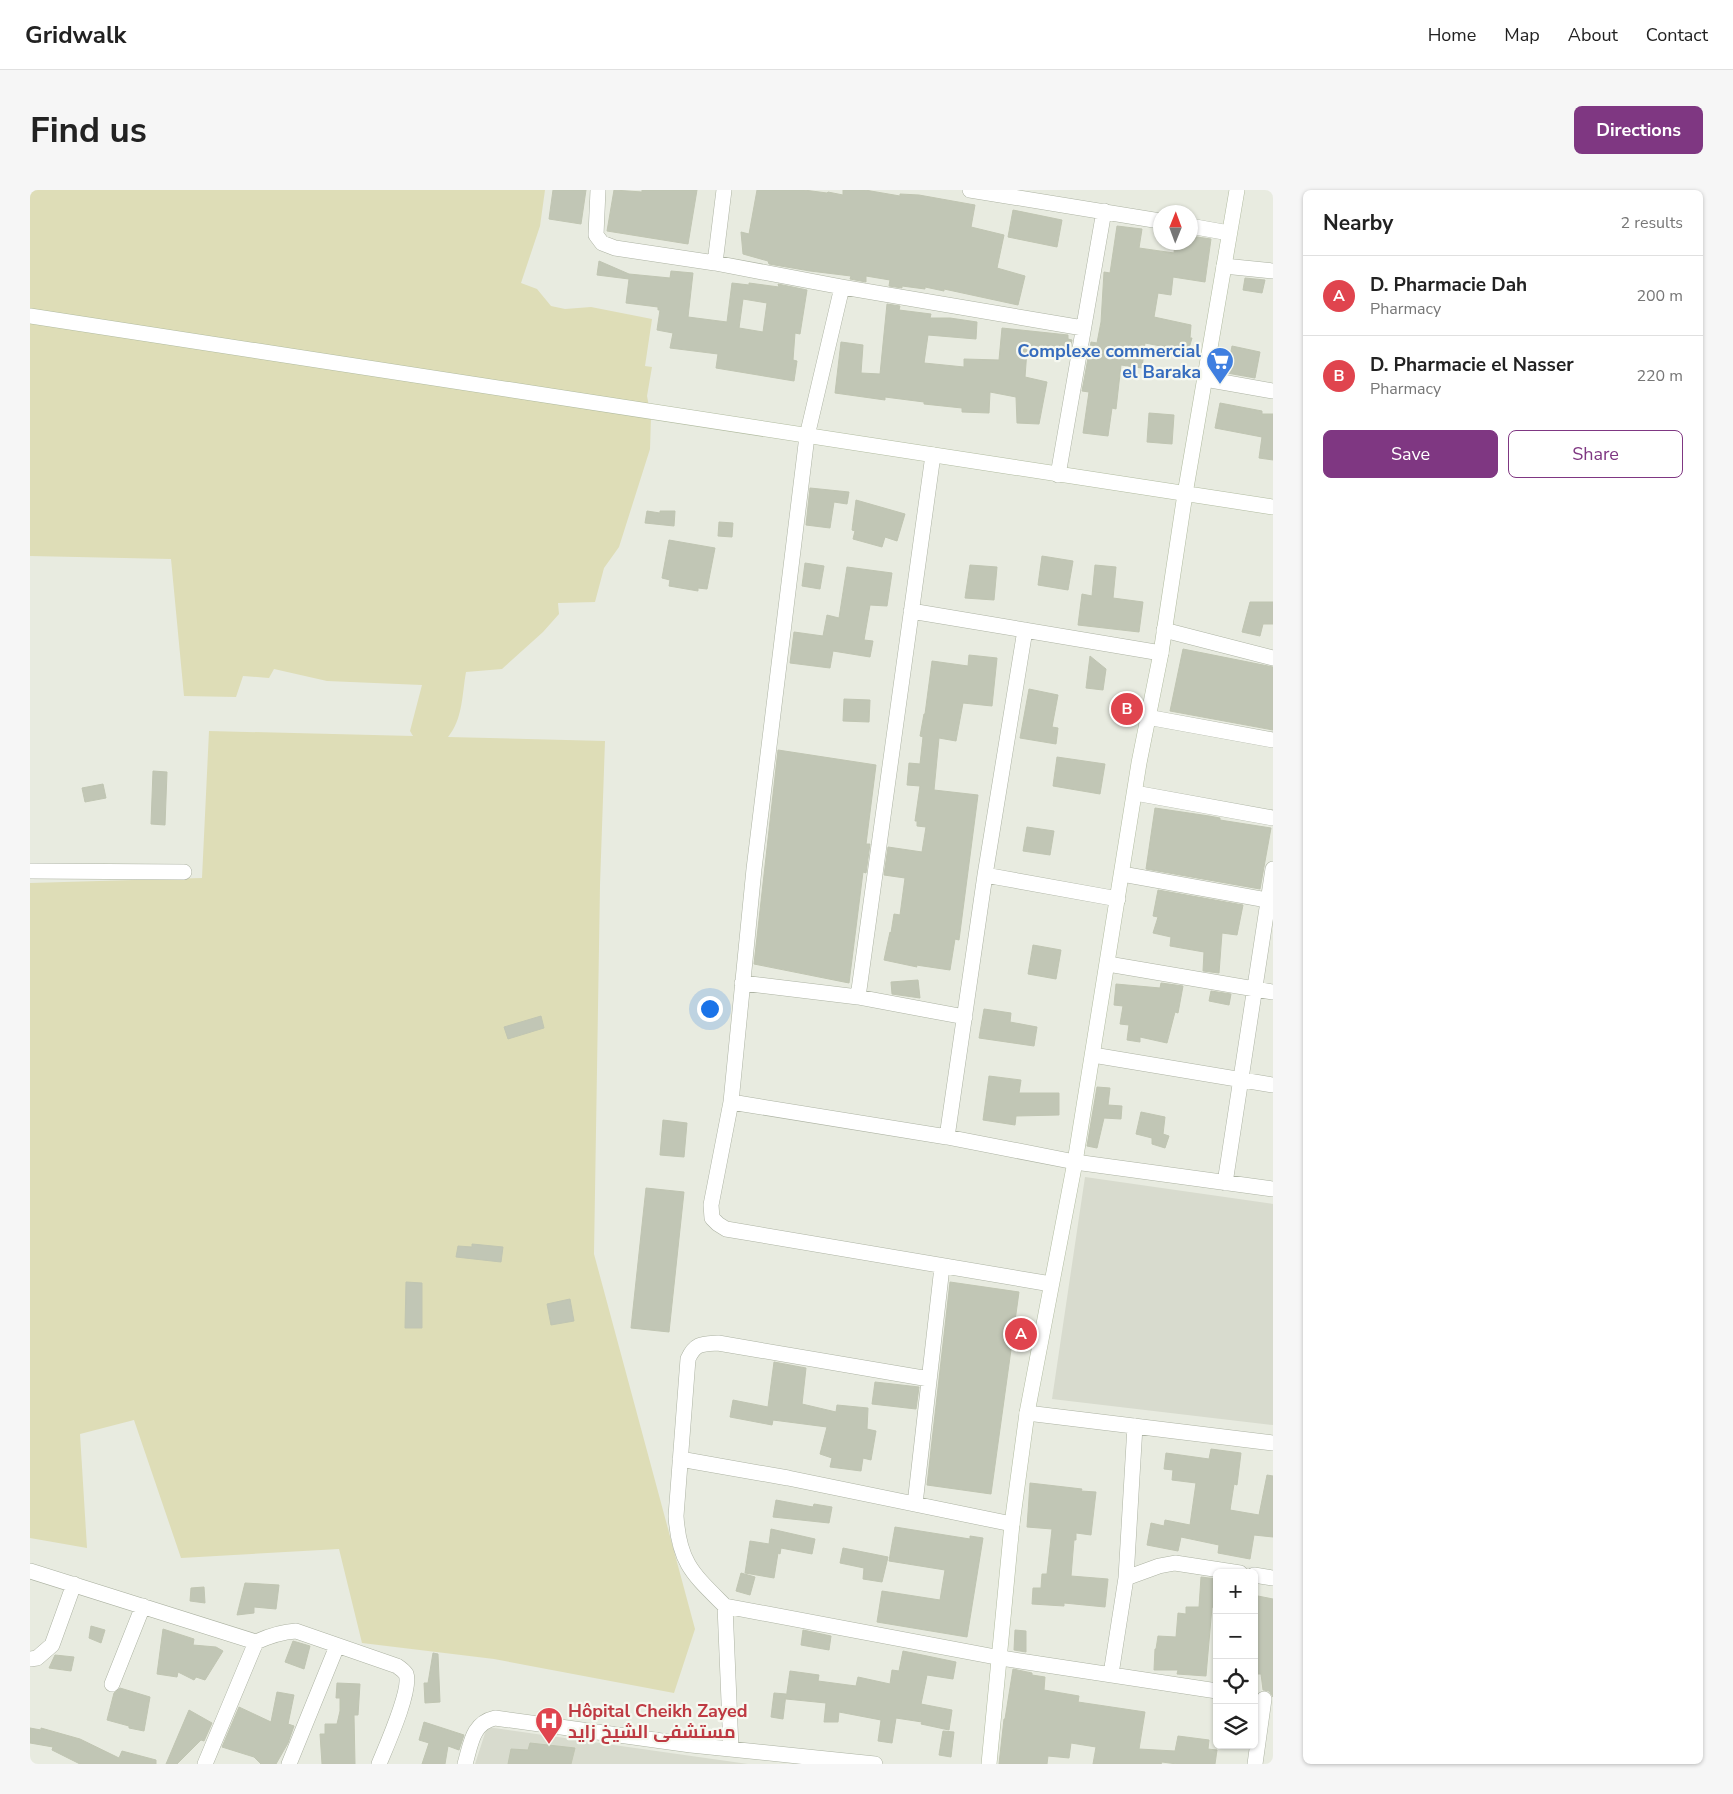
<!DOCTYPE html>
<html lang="en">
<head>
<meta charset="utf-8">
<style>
	:root { --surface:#fff; --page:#f6f6f6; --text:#222; --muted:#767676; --line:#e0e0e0; --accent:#7f3782 }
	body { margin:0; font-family:"Nunito Sans",Cairo,sans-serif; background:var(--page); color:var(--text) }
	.controls { position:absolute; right:15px; bottom:15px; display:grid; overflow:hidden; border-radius:8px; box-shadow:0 1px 4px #0004 }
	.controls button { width:45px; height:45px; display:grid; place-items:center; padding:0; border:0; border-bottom:1px solid var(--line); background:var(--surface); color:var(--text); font:25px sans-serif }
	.compass { position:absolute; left:1123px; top:15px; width:45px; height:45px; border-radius:50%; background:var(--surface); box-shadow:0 1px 4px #0004; rotate:1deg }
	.you { position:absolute; left:679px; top:818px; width:18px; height:18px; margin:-12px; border:4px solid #fff; border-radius:50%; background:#1a73e8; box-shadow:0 0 0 8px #1a73e833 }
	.badge { display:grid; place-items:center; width:32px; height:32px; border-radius:50%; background:var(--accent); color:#fff; font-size:16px; font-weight:700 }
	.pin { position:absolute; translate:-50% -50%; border:2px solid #fff; box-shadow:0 1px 5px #0006 }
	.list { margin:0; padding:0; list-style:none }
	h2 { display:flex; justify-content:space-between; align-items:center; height:65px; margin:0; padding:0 20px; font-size:21px }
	h2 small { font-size:16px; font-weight:400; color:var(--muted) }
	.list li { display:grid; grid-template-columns:32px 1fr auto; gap:15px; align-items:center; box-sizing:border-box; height:80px; padding:0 20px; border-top:1px solid var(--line) }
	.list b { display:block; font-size:19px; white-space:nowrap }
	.list p { margin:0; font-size:16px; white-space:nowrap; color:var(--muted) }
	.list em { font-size:16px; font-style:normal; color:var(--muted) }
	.actions { display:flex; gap:10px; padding:15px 20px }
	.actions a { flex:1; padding:11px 0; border:1px solid var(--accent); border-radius:8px; text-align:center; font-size:18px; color:var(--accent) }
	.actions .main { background:var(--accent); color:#fff }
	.icon { flex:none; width:28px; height:28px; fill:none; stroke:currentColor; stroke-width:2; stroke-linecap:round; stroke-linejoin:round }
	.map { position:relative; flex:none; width:1243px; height:1574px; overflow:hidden; border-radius:8px }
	header { display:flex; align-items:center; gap:30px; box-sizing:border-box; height:70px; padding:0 25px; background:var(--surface); border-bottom:1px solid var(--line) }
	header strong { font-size:24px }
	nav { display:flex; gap:28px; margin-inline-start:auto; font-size:18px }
	.intro { display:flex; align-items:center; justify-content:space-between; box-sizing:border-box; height:120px; padding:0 30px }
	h1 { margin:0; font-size:35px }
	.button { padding:12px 22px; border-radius:8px; background:var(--accent); color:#fff; font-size:18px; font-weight:700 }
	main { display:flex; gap:30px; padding:0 30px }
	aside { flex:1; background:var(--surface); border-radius:8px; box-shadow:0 1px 4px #0004 }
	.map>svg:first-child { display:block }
	.built { fill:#d8dbce }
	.green { fill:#deddb7 }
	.building { fill:#c1c6b5; stroke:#c0c5b2; fill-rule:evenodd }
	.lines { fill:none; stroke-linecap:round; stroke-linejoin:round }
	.street-casing { stroke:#adb3a3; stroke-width:16 }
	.secondary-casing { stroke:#b1bba0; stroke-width:16 }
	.street { stroke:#fff; stroke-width:15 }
	.secondary { stroke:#fff; stroke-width:15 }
	.labels { text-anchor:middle; stroke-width:4.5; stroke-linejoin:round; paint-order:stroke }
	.shop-label { font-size:18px; font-weight:bold; fill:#366cbe; stroke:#f6f8f0; text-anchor:end }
	.health-label { font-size:18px; font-weight:bold; fill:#be3a42; stroke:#f6f8f0; text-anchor:start }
</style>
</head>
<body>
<header>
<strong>Gridwalk</strong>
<nav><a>Home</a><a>Map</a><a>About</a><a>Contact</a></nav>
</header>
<div class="intro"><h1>Find us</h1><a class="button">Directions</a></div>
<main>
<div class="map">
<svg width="1243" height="1574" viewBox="0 0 1243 1574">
	<rect width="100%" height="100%" fill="#e8ebe0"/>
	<path class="built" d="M 1055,987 L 1243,1014 L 1243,1235 L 1022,1209 Z
		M 457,1537 L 718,1574 L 445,1574 Z"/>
	<path class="green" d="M 0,0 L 515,0 L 510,36 L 491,93 L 507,99 L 521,116 L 535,119 L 561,117 L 622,129 L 615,176 L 622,177 L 617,206 L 621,227 L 620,259 L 589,357 L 574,378 L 565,412 L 528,413 L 529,424 L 513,442 L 472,479 L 436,482 C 432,504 433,529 418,547 L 575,551 L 570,695 L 564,1064 L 665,1439 L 644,1503 L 464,1469 L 332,1453 L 309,1359 L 151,1368 L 104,1230 L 50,1244 L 57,1358 L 0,1348 L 0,693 L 172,688 L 179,541 L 383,546 L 380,541 L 392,495 L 297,491 L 244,479 L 239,488 L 213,486 L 206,507 L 154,506 L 141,369 L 0,366 Z"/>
	<path class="building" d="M 523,0 L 556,0 L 551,34 L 519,29 Z
		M 584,0 L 612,2 L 612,0 L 667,0 L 658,54 L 577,41 Z
		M 727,0 L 774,0 L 797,3 L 798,2 L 813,5 L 813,0 L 835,0 L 870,6 L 870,4 L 889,5 L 945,15 L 941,37 L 974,45 L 967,78 L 995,86 L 988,115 L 914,99 L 914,101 L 895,97 L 895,99 L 872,96 L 872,98 L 859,96 L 860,90 L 836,86 L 836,92 L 820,89 L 821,86 L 780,81 L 739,74 L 738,71 L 713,64 L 711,42 L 719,44 Z
		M 983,20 L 1032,30 L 1027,57 L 978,47 Z
		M 1087,36 L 1112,39 L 1109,58 L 1144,63 L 1145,52 L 1160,52 L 1160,46 L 1181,49 L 1175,92 L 1143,87 L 1141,105 L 1128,103 L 1124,127 L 1161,135 L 1160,148 L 1162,148 L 1157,165 L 1146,162 L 1146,159 L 1115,153 L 1112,178 L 1091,175 L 1086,219 L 1082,218 L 1078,246 L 1053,243 L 1059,202 L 1052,201 L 1061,152 L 1067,153 L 1071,132 L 1074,82 L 1080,83 Z
		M 569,71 L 599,84 L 640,88 L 641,81 L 663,83 L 658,127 L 697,132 L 702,93 L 719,95 L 719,93 L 749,97 L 748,94 L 777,100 L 770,144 L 765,143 L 763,170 L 767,171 L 764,191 L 686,178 L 688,164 L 640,158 L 643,143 L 627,140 L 630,120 L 628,120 L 628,117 L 596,113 L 599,89 L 567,85 ZM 713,109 L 737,113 L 733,142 L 709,138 Z
		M 1215,88 L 1235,90 L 1232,103 L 1213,100 Z
		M 857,114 L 870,116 L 869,120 L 901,124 L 900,128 L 920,128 L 947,132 L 946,149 L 898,145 L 894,173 L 934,177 L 934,169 L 969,170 L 972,138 L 1038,145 L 1038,149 L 1042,150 L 1040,162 L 997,160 L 995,187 L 1017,192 L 1009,234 L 987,233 L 986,207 L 960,202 L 959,223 L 932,222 L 932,218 L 894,214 L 894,212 L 855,207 L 855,210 L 805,203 L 811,152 L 833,155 L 831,183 L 850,184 Z
		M 1202,156 L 1230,162 L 1225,188 L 1197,183 Z
		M 1190,213 L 1232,221 L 1232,224 L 1243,224 L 1243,270 L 1229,268 L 1232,247 L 1185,238 Z
		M 1119,223 L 1144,225 L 1142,254 L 1117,252 Z
		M 780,298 L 819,302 L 817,314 L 804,312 L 800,338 L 776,335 Z
		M 826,310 L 875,324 L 867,351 L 855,347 L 852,357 L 823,349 L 825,341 L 822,340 Z
		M 617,321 L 630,323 L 630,321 L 645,321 L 644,336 L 615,333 Z
		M 689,332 L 703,333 L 702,347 L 688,346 Z
		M 639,350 L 685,358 L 677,399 L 668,398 L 668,401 L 639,396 L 640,390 L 632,388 Z
		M 1012,366 L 1043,371 L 1038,400 L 1008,395 Z
		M 775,373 L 794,376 L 790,399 L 772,396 Z
		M 940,375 L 967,377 L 964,410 L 935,408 Z
		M 1065,375 L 1086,377 L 1083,408 L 1113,412 L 1109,442 L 1048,435 L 1052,404 L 1062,406 Z
		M 817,377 L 862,383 L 857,416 L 840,415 L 834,450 L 843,451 L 840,467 L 803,461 L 800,478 L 760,473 L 764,442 L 793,446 L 797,425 L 809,428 Z
		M 1220,412 L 1243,412 L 1243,434 L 1233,434 L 1230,446 L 1212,442 Z
		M 1153,459 L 1243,477 L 1243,540 L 1140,521 Z
		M 939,465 L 967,468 L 962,516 L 933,513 L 926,551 L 909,548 L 904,600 L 948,605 L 929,750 L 925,749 L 920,780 L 886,775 L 887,777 L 854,770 L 860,742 L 861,743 L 864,724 L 870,725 L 875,688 L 854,685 L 858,657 L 892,662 L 896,637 L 887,636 L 887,631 L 885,631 L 890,596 L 877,595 L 879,573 L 890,574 L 893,547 L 890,546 L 894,524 L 895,524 L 902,471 L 938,476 Z
		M 1060,466 L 1076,479 L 1073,500 L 1056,498 Z
		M 999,499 L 1028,505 L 1022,537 L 1028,538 L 1026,554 L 990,548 Z
		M 814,509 L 840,510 L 839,532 L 813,531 Z
		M 748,560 L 846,575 L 836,654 L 840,654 L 836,683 L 833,682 L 819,793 L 724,774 Z
		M 1027,567 L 1075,574 L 1070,604 L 1023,596 Z
		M 123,581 L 137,582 L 135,635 L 121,634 Z
		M 73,594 L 76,608 L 55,612 L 52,598 Z
		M 1125,618 L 1179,626 L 1190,628 L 1190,630 L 1241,638 L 1230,699 L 1116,679 Z
		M 997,637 L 1024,641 L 1020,665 L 993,661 Z
		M 1128,700 L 1213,715 L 1207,745 L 1192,743 L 1189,783 L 1173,781 L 1174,762 L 1140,756 L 1141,747 L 1123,743 L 1128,727 L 1123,726 Z
		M 1003,755 L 1031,760 L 1026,789 L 998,784 Z
		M 888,790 L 890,808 L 862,804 L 861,792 Z
		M 1131,793 L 1153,796 L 1148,823 L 1145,822 L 1137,853 L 1110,847 L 1110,852 L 1097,850 L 1099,835 L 1090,834 L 1093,816 L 1084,815 L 1086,794 L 1130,798 Z
		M 1181,801 L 1201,804 L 1199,815 L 1179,811 Z
		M 954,819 L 981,823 L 980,832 L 1007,837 L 1004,856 L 949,848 Z
		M 511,826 L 514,838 L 478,849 L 474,837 Z
		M 959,886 L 991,890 L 989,903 L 1029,903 L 1029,925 L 986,926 L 985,935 L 953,930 Z
		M 1067,897 L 1080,898 L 1078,915 L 1092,916 L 1091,929 L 1074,928 L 1067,958 L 1057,956 Z
		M 1111,922 L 1135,927 L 1133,944 L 1139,946 L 1135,958 L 1122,954 L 1122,948 L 1106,944 Z
		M 633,930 L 657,933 L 654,967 L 630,965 Z
		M 616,998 L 654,1002 L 639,1142 L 601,1138 Z
		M 442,1054 L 473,1057 L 471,1072 L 426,1067 L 428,1056 L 442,1057 Z
		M 376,1092 L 392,1093 L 392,1138 L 375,1138 Z
		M 920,1092 L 989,1102 L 961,1304 L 897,1295 Z
		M 540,1109 L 544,1131 L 521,1135 L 517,1114 Z
		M 744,1172 L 776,1178 L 772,1214 L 806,1222 L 807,1215 L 838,1218 L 837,1239 L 846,1241 L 841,1270 L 833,1268 L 831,1281 L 800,1277 L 802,1268 L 790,1264 L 797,1237 L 743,1230 L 742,1235 L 700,1227 L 703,1210 L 738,1217 Z
		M 845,1192 L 889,1197 L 886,1219 L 842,1214 Z
		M 1181,1259 L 1211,1263 L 1207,1295 L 1204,1294 L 1200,1320 L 1229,1325 L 1237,1285 L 1243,1286 L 1243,1347 L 1224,1345 L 1220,1369 L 1188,1363 L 1189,1355 L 1151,1347 L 1148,1361 L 1117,1355 L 1121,1333 L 1134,1336 L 1135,1330 L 1160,1335 L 1166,1293 L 1142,1290 L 1143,1280 L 1134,1279 L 1136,1263 L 1179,1269 Z
		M 1000,1293 L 1052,1299 L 1051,1301 L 1066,1302 L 1061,1345 L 1046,1343 L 1046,1350 L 1044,1350 L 1041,1386 L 1078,1389 L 1075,1417 L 1034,1413 L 1034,1416 L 1002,1414 L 1003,1398 L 1011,1398 L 1012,1384 L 1017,1384 L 1022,1339 L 997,1337 Z
		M 746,1310 L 783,1317 L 784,1314 L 802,1317 L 799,1333 L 743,1327 Z
		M 865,1337 L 940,1349 L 940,1346 L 953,1348 L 937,1447 L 847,1432 L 852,1401 L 910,1410 L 915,1380 L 859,1371 Z
		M 741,1339 L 785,1349 L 782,1364 L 751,1358 L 750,1364 L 748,1363 L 744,1388 L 715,1383 L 720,1351 L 739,1354 Z
		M 813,1358 L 858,1367 L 852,1392 L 833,1389 L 834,1378 L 810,1373 Z
		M 711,1383 L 725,1387 L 720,1405 L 706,1401 Z
		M 1171,1387 L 1187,1389 L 1187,1403 L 1185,1418 L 1182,1417 L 1176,1486 L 1147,1484 L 1148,1480 L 1124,1480 L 1125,1459 L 1126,1459 L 1128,1446 L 1146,1447 L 1148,1423 L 1156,1424 L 1156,1417 L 1169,1417 Z
		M 215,1393 L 249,1395 L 246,1419 L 224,1417 L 224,1423 L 207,1425 Z
		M 174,1397 L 175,1413 L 160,1411 L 161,1398 Z
		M 1228,1406 L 1243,1409 L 1243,1507 L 1239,1501 L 1233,1500 L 1231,1484 L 1224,1484 L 1224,1426 Z
		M 61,1436 L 75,1440 L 71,1453 L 59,1448 Z
		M 133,1439 L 164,1449 L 163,1455 L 186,1457 L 193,1461 L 175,1490 L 166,1487 L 164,1490 L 148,1482 L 147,1487 L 127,1484 Z
		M 773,1440 L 801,1446 L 799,1460 L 771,1455 Z
		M 985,1440 L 996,1441 L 996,1462 L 984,1460 Z
		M 263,1451 L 280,1456 L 274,1479 L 255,1472 Z
		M 873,1461 L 926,1472 L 923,1489 L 897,1485 L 891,1514 L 922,1520 L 919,1540 L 891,1534 L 892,1532 L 866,1528 L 862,1553 L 848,1551 L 851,1530 L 809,1522 L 808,1532 L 794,1532 L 796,1513 L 756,1509 L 760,1481 L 789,1485 L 788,1491 L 826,1496 L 828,1487 L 860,1494 L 862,1480 L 869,1481 Z
		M 403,1463 L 408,1464 L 410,1512 L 395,1513 L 394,1493 L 398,1493 Z
		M 25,1465 L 44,1467 L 41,1481 L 19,1478 Z
		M 983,1479 L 1002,1483 L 1002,1485 L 1015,1487 L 1014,1500 L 1049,1506 L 1048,1512 L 1115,1522 L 1109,1559 L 1145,1561 L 1148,1546 L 1179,1550 L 1178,1559 L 1187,1560 L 1185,1574 L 1147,1574 L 1132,1572 L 1131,1574 L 1063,1574 L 1066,1557 L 1041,1553 L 1039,1568 L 1018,1566 L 1017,1574 L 969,1574 L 974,1529 L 975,1529 Z
		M 307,1493 L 330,1494 L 328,1525 L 324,1525 L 325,1574 L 292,1574 L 290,1544 L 295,1544 L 295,1534 L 307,1534 L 310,1521 L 310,1508 L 306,1508 Z
		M 90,1498 L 120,1507 L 114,1541 L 99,1538 L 99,1536 L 77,1530 L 84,1503 Z
		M 247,1502 L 264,1505 L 258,1534 L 264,1536 L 258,1553 L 246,1574 L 231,1574 L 224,1567 L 192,1557 L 209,1517 L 241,1532 Z
		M 744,1503 L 756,1504 L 753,1529 L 741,1527 Z
		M 159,1520 L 182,1533 L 174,1551 L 171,1550 L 147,1574 L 136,1574 Z
		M 394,1532 L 434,1545 L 429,1560 L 418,1556 L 415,1574 L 392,1574 L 399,1553 L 389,1550 Z
		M 0,1538 L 11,1540 L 11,1538 L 50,1549 L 89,1568 L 92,1561 L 126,1570 L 126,1574 L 50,1574 L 22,1560 L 23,1557 L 0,1553 Z
		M 913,1541 L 924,1542 L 921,1567 L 909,1565 Z
		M 500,1553 L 545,1558 L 541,1574 L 478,1574 L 481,1559 L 498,1560 Z"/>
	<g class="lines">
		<defs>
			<path id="street" d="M 568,0 L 566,45 L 572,53 L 585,58 L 685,73 L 812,97 L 1053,138
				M 940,0 L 1130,31
				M 1160,36 L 1199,43
				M 685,73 L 694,0
				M 1194,76 L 1243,81
				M 812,97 L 777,246 L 724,679 L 701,912 L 681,1015 L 682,1028 L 688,1034 L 696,1039 L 1021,1094
				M 1175,189 L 1243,201
				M 1028,285 L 1074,21
				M 881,421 L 1131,463
				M 1134,440 L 1243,468
				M 1117,527 L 1243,550
				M 1105,603 L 1243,628
				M 0,681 L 154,682
				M 1092,684 L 1243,711
				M 955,685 L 1088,709
				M 1078,774 L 1243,802
				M 712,793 L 828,807 L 935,827
				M 828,807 L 903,265
				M 1063,865 L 1243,895
				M 701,912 L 917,947 L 1045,972 L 1243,999
				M 917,947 L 955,685 L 995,440
				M 1195,993 L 1243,679
				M 997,1223 L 1243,1253
				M 650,1269 L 758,1288 L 982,1334
				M 885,1314 L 912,1077
				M 0,1381 L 226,1452 C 239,1446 251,1442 266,1441 L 367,1476 C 370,1478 374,1481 376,1484 C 382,1499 356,1557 349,1574
				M 1224,1385 L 1243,1388
				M 1096,1388 L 1105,1236
				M 695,1416 L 971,1468 L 1187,1501
				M 0,1469 L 7,1468 L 22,1455 L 44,1394
				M 1081,1484 L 1096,1388 L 1129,1376 L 1145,1373 L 1210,1383
				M 82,1494 L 113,1416
				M 701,1559 L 695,1416 C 663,1384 649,1373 646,1326 L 658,1169 C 665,1153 672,1154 688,1153 L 899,1189
				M 175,1574 L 226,1452
				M 259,1574 L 307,1456
				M 435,1574 C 441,1554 442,1533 465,1528 L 661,1555 L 845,1574
				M 1225,1574 L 1234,1509"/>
			<path id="secondary" d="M 0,126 L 1243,317
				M 959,1574 L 982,1334 L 997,1223 L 1045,972 L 1109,573 L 1131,463 L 1155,304 L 1207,0"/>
		</defs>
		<use href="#street" class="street-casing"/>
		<use href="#secondary" class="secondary-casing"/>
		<use href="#street" class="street"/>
		<use href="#secondary" class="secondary"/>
	</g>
	<defs>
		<symbol id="supermarket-pin" viewBox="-11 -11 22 30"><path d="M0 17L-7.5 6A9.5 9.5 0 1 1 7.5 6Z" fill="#3f7fe0" stroke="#f6f8f0"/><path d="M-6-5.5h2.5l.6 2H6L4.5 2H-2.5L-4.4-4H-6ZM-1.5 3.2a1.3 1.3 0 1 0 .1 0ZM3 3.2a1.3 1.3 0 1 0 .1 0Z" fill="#fff"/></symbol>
		<symbol id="hospital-pin" viewBox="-11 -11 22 30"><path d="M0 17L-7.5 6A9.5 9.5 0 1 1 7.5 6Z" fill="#e0444e" stroke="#f6f8f0"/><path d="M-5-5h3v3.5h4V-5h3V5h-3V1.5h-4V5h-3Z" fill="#fff"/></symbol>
	</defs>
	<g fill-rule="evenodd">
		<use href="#supermarket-pin" x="1174" y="155" width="32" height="43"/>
		<use href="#hospital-pin" x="503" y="1515" width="32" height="43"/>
	</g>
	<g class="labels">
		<g class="shop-label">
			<text x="1171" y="167">Complexe commercial<tspan x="1171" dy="21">el Baraka</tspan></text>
		</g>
		<g class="health-label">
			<text x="538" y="1527">Hôpital Cheikh Zayed<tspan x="538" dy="21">مستشفى الشيخ زايد</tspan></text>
		</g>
	</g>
</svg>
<div class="controls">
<button>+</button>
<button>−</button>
<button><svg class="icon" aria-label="locate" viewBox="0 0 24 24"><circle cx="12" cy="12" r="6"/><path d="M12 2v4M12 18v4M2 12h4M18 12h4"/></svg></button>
<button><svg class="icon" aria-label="layers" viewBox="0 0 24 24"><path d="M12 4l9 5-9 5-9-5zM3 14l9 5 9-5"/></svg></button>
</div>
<svg class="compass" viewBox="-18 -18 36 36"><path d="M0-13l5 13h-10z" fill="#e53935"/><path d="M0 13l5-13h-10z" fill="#767676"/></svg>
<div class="you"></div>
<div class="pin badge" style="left:991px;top:1144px;background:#e0444e">A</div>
<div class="pin badge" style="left:1097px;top:519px;background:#e0444e">B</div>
</div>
<aside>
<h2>Nearby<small>2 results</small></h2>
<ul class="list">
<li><span class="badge" style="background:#e0444e">A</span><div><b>D. Pharmacie Dah</b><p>Pharmacy</p></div><em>200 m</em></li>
<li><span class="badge" style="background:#e0444e">B</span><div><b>D. Pharmacie el Nasser</b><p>Pharmacy</p></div><em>220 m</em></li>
</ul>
<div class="actions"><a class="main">Save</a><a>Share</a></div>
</aside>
</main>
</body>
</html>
